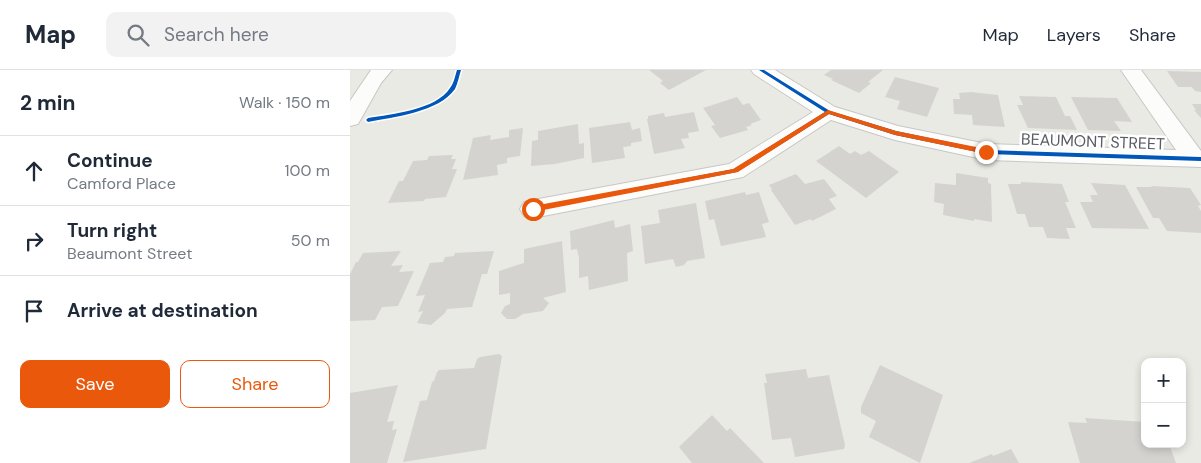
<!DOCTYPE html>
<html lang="en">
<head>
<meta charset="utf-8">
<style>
	:root { --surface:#fff; --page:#f2f2f3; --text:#1f2937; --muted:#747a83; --line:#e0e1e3; --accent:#ea580c }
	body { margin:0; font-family:"DM Sans",sans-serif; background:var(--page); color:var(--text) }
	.controls { position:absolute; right:15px; bottom:15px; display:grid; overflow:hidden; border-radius:10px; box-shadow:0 2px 8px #0003 }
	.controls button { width:45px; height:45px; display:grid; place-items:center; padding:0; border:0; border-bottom:1px solid var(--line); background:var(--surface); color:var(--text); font:25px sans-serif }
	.stop { position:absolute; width:15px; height:15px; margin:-11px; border:4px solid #ea580c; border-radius:50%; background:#fff }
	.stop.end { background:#ea580c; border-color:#fff; box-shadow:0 1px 5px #0008 }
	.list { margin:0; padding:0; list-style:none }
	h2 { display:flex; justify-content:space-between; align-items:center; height:65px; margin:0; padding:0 20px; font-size:21px }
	h2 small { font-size:16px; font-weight:400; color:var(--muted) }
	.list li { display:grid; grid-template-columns:32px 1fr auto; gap:15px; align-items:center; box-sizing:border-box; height:70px; padding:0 20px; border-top:1px solid var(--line) }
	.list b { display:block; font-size:19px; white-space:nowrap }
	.list p { margin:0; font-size:16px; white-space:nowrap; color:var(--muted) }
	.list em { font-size:16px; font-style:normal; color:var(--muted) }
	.actions { display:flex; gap:10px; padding:15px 20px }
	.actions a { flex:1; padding:11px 0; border:1px solid var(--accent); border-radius:10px; text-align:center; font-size:18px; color:var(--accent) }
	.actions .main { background:var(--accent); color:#fff }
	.icon { flex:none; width:28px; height:28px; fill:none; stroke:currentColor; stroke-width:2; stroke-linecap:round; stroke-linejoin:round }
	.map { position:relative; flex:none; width:851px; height:393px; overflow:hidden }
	header { display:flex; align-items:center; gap:30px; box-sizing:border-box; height:70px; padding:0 25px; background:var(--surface); border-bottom:1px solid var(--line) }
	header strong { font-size:24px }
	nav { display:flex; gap:28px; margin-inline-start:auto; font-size:18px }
	.search { width:350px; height:45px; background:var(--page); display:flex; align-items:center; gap:12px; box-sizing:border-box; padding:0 18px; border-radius:10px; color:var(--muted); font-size:19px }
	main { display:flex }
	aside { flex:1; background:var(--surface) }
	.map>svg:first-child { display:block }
	.building { fill:#d4d3cf }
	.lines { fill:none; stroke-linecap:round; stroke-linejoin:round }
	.street-casing { stroke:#c7c7c7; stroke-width:2 }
	.secondary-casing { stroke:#c7c7c7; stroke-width:2 }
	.path { stroke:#c6ccca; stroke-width:2.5; stroke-dasharray:4.5 2; stroke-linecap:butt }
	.street { fill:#fcfcfb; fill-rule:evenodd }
	.secondary { fill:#fcfcfb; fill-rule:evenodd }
	.cycleway-casing { stroke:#fff; stroke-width:3 }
	.cycleway { fill:#0057b8; fill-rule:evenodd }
	.route { fill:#ea580c }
	.labels { text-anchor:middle; stroke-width:5; stroke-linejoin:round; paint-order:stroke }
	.street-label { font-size:16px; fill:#595c63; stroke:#fff }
</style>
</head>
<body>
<header>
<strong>Map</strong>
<div class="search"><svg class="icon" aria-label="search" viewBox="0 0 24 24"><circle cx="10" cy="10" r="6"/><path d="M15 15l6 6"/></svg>Search here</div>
<nav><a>Map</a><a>Layers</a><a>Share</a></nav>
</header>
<main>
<aside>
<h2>2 min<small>Walk · 150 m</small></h2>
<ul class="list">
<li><svg class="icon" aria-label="ahead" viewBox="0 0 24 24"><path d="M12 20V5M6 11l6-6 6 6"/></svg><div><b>Continue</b><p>Camford Place</p></div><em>100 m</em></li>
<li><svg class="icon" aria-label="right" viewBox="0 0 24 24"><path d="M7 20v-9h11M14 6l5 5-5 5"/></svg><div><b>Turn right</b><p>Beaumont Street</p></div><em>50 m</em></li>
<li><svg class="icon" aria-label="arrive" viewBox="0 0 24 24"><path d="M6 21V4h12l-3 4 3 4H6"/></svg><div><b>Arrive at destination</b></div></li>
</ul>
<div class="actions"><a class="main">Save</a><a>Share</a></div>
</aside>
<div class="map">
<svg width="851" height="393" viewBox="0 0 851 393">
	<rect width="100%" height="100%" fill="#eaeae4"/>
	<path class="building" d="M 299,0 L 356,0 L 319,20 L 310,13 L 313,11 Z
		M 481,0 L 533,0 L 518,12 L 521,13 L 509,23 L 481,10 L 483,9 L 474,5 Z
		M 817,1 L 851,2 L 851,22 L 845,21 L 842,17 L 828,17 Z
		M 545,7 L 589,18 L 577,47 L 547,39 L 550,31 L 535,27 Z
		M 621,22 L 648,25 L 655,57 L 623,55 L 622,45 L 604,44 L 603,29 L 610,29 L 609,23 Z
		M 669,26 L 706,27 L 715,46 L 720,46 L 727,60 L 678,58 L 667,35 L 673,35 Z
		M 387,27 L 393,35 L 399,33 L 411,50 L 400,54 L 402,55 L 396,57 L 398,60 L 370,68 L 361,56 L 365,55 L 353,38 Z
		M 721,27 L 767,28 L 782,52 L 764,51 L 771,61 L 738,60 Z
		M 842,34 L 851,34 L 851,48 L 844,40 L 846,40 Z
		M 344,42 L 349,61 L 338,63 L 339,68 L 331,69 L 335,78 L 304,84 L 297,49 L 298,49 L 298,46 L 314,43 L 315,47 Z
		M 280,52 L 282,60 L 290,58 L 292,71 L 281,73 L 281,76 L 273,77 L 275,88 L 242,93 L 239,58 Z
		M 228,54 L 229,74 L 234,73 L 234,88 L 205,94 L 181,96 L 182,71 L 188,70 L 188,61 Z
		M 173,58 L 170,86 L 157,88 L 157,93 L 147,95 L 148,105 L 113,110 L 123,68 L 141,65 L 140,70 L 159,67 L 159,60 Z
		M 489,76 L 500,84 L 505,81 L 511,85 L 519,81 L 549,102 L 516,128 L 466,91 Z
		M 103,85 L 101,89 L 106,89 L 102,99 L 107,99 L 96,127 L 75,129 L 74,131 L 38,133 L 49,111 L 53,111 L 63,91 L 77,90 L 79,86 Z
		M 606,103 L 638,108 L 638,113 L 641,114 L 642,152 L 624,149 L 624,151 L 593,145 L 594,134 L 584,132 L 585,113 L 606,115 Z
		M 446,104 L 455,114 L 474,109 L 487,126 L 479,129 L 486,139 L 462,151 L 461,149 L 445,155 L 421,120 L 422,119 L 419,115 Z
		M 671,112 L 712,114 L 719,132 L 715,132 L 726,158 L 716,158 L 720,169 L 697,168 L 693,157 L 679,157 L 675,144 L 667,144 L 658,114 L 671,114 Z
		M 741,113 L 775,115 L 799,159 L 742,158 L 730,132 L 743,132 L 740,125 L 748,125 Z
		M 801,116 L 840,118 L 851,135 L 848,136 L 851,141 L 851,163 L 817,161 L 809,148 L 803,148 L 786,117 L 802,117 Z
		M 395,122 L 396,125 L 409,122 L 419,152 L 412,154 L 416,167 L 371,176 L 364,149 L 359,150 L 355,131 Z
		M 346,133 L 355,188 L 337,191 L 334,195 L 326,197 L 323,189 L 295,194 L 291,156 L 310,153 L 308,140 Z
		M 264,150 L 265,158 L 280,154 L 283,181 L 277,183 L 278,211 L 239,220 L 238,206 L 229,208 L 229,188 L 227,179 L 221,180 L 220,161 Z
		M 212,171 L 216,222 L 193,228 L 199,233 L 193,241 L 173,244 L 165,249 L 157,249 L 151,243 L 155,236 L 160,234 L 160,223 L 149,225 L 149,201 L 174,193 L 174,179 Z
		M 51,181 L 41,196 L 53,195 L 49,202 L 64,201 L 48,236 L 32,237 L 25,250 L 0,251 L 0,204 L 6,192 L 8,192 L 13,183 Z
		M 144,181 L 137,204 L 132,204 L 122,237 L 97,239 L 95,243 L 81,255 L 67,253 L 73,241 L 68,242 L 75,225 L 66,226 L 80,193 L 93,192 L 95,187 L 104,186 L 105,183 Z
		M 149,284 L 152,286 L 136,379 L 53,392 L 70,331 L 77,330 L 82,312 L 84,311 L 87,302 L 89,300 L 124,298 L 127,289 L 130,287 Z
		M 530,295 L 593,325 L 570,393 L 519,367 L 526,351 L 511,343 L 511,337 Z
		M 456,299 L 458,308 L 479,305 L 495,375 L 494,379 L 445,387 L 441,368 L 422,370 L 414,313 L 417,313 L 415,304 Z
		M 48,315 L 37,352 L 44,351 L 42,360 L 47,359 L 37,393 L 0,393 L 0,323 Z
		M 362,345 L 377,361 L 380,358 L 414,393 L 342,393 L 329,377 Z
		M 735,348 L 795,352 L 795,374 L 819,374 L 826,393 L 730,393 L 718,352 L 737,353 Z
		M 661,379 L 669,393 L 619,393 L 642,384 L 643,386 Z"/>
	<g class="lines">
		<defs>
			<path id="street" d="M 401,0 L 425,0 L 485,37 L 548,56 L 637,74 L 826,80 L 771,0 L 791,0 L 851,81 L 851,97 L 637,90 L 545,70 L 481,50 L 393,107 L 183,148 L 174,146 L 170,139 L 174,132 L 183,130 L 379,94 L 463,42 L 404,4 Z"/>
			<path id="secondary" d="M 21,0 L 42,0 L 31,13 L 8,54 L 0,56 L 0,31 Z"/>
		</defs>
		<use href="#street" class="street-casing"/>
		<use href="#secondary" class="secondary-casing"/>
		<path class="path" d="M 26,48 C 50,43 87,41 102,19 C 106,13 107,6 109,0"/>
		<use href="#street" class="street"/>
		<use href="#secondary" class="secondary"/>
		<defs>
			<path id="cycleway" d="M 107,0 L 111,0 C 109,6 108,13 105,19 C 89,42 44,47 18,52 L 16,50 L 18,48 C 42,44 86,40 100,18 C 104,13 105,6 107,0 Z
				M 409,0 L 414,0 L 480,41 L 546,61 L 637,80 L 851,87 L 851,91 L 637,84 L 545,65 L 479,44 L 387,102 L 183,141 L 181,141 L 180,139 L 183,137 L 384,99 L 475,42 Z"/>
		</defs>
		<use href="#cycleway" class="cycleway-casing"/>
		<use href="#cycleway" class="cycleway"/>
	</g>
	<path class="route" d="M 478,40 L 546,61 L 636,79 L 640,82 L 636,84 L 545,65 L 479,44 L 388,102 L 183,142 L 179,139 L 183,136 L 383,99 Z"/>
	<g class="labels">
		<g class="street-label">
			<text transform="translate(743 71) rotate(2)" y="6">BEAUMONT STREET</text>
		</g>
	</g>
</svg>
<div class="controls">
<button>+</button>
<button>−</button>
</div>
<div class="stop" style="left:183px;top:139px"></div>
<div class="stop end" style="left:636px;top:82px"></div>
</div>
</main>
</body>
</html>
